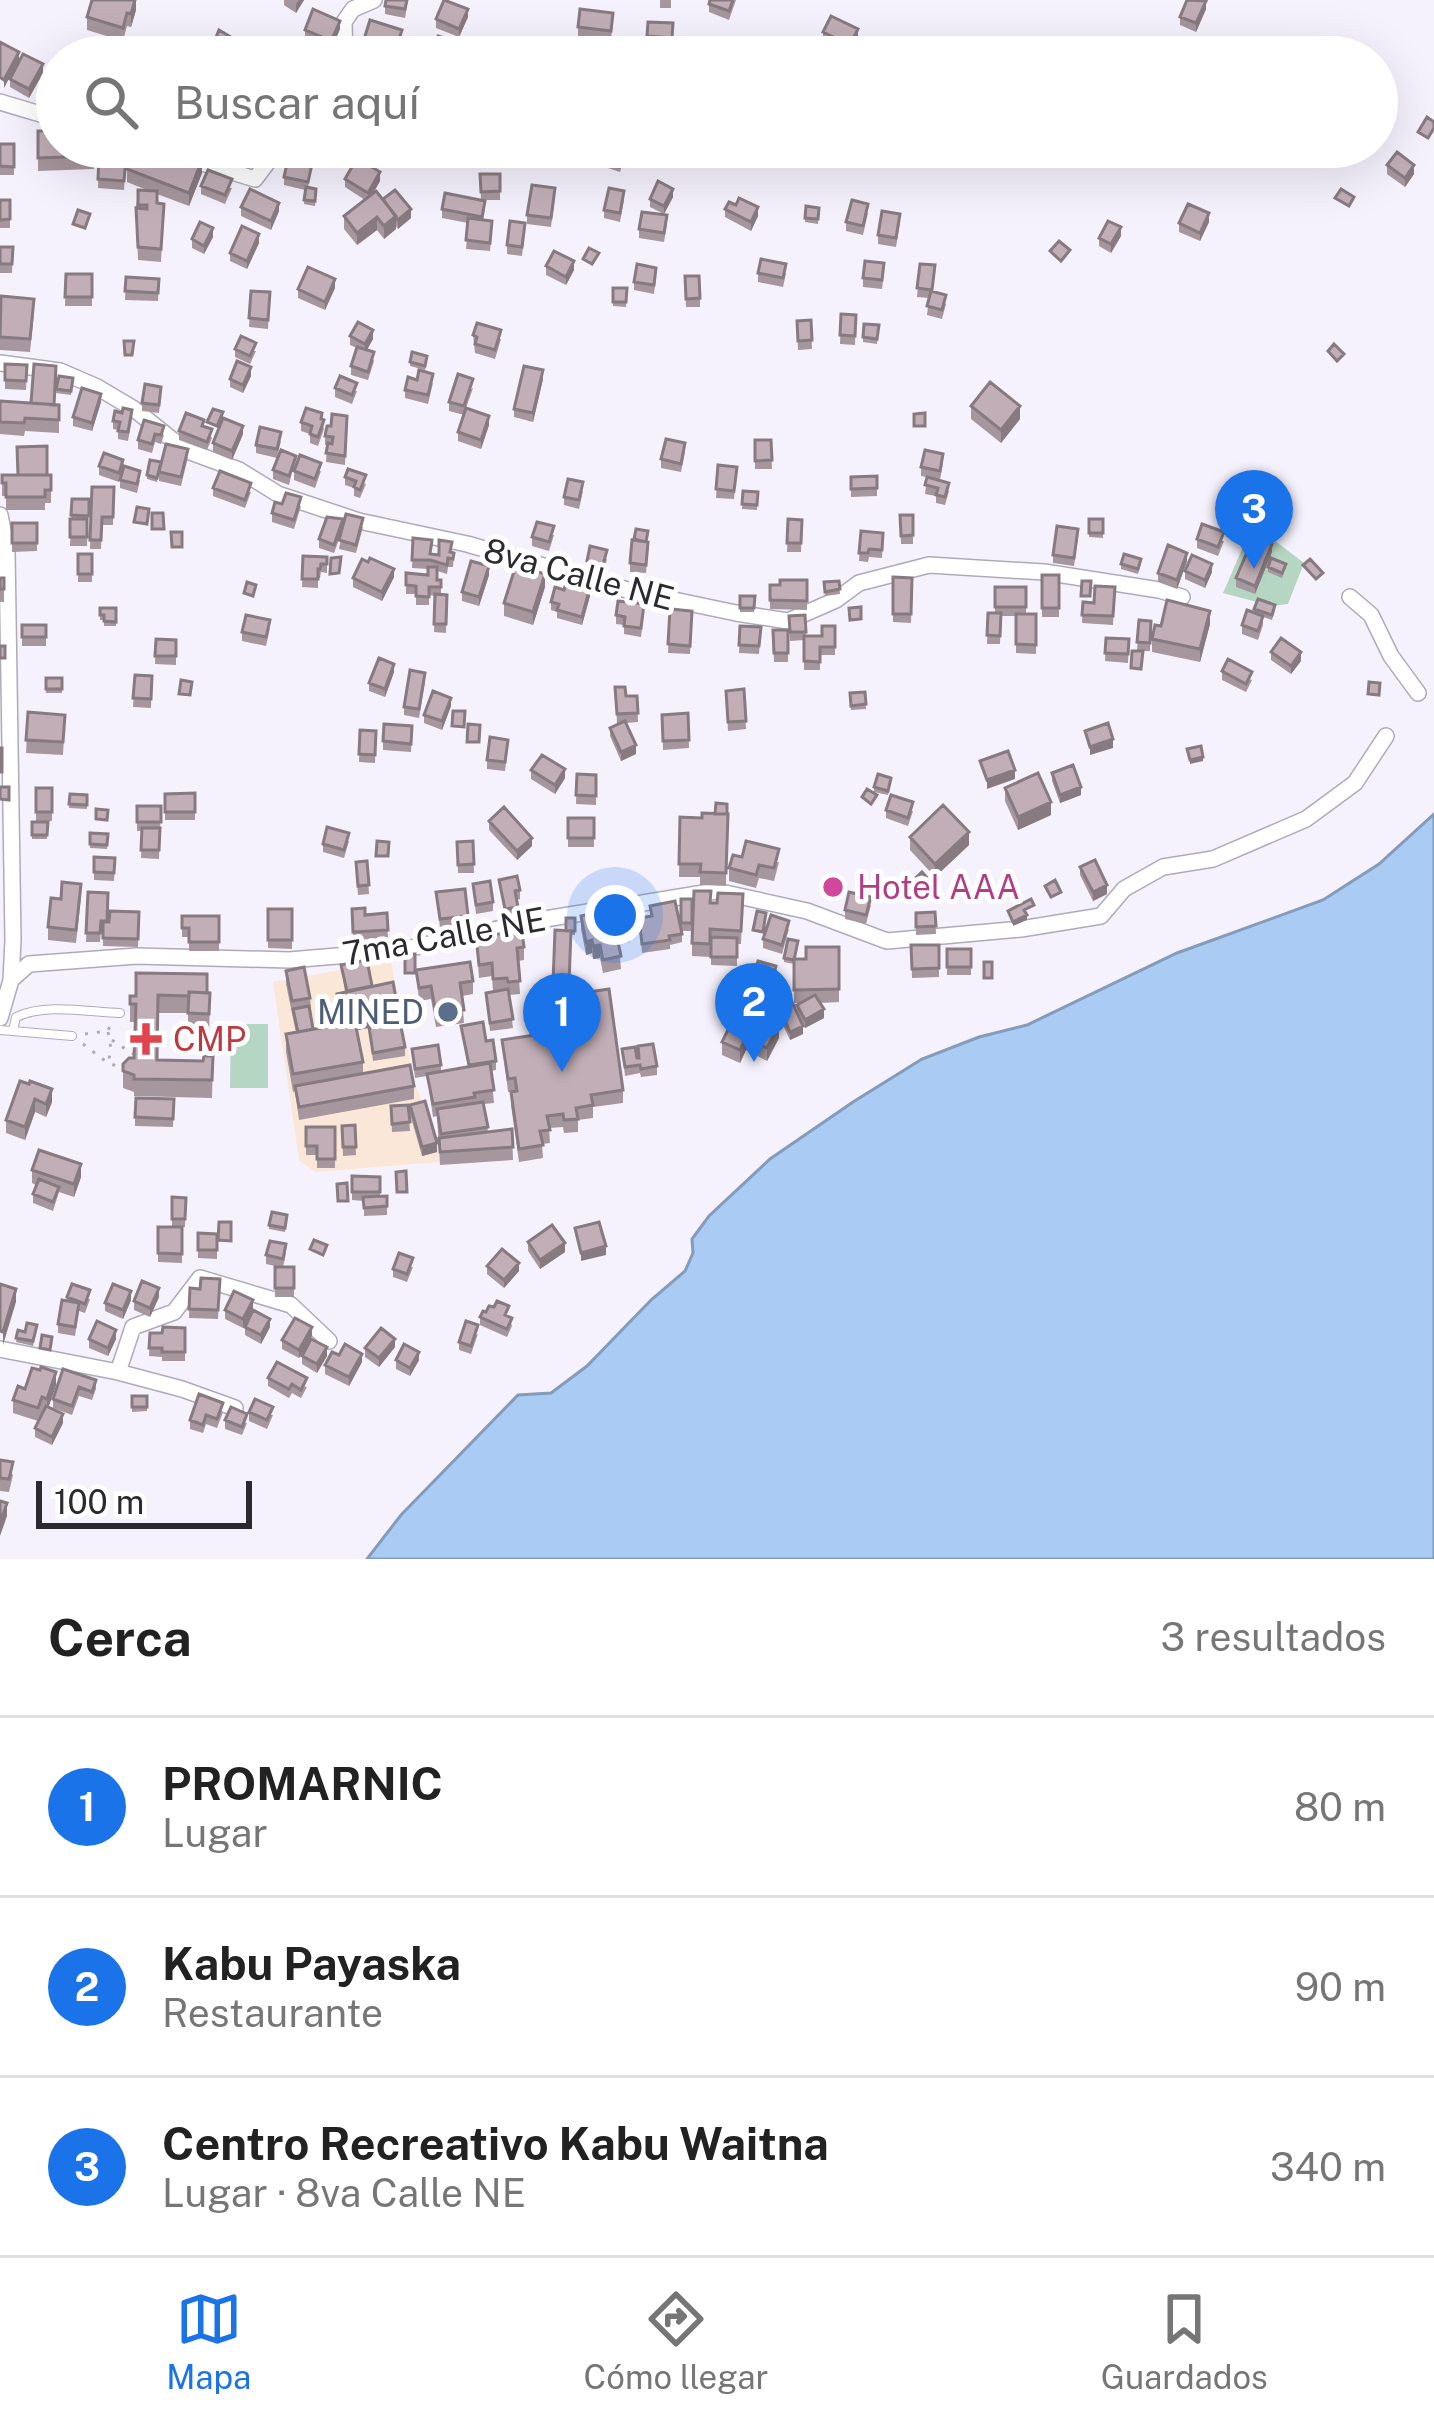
<!DOCTYPE html>
<html lang="es">
<head>
<meta charset="utf-8">
<style>
	:root { --surface:#fff; --page:#f6f6f6; --text:#222; --muted:#767676; --line:#e0e0e0; --accent:#1a73e8 }
	body { margin:0; font-family:"Public Sans",sans-serif; background:var(--page); color:var(--text) }
	.scale { position:absolute; left:36px; bottom:30px; width:216px; box-sizing:border-box; padding-left:12px; border:6px solid #2c2a31; border-top:0; font-size:33px; line-height:42px; white-space:nowrap; color:#2c2a31; -webkit-text-stroke:9px #fff; paint-order:stroke }
	.you { position:absolute; left:615px; top:915px; width:42px; height:42px; margin:-30px; border:9px solid #fff; border-radius:50%; background:#1a73e8; box-shadow:0 0 0 18px #1a73e833 }
	.badge { display:grid; place-items:center; width:78px; height:78px; border-radius:50%; background:var(--accent); color:#fff; font-size:39px; font-weight:700 }
	.pin { position:absolute; translate:-50% -99px; filter:drop-shadow(0 3px 6px #0008) }
	.pin::after { content:''; position:absolute; top:63px; width:42px; height:36px; background:inherit; clip-path:polygon(0 0,100% 0,50% 100%) }
	.list { margin:0; padding:0; list-style:none }
	h2 { display:flex; justify-content:space-between; align-items:center; height:156px; margin:0; padding:0 48px; font-size:51px }
	h2 small { font-size:39px; font-weight:400; color:var(--muted) }
	.list li { display:grid; grid-template-columns:78px 1fr auto; gap:36px; align-items:center; box-sizing:border-box; height:180px; padding:0 48px; border-top:3px solid var(--line) }
	.list b { display:block; font-size:45px; white-space:nowrap }
	.list p { margin:0; font-size:39px; white-space:nowrap; color:var(--muted) }
	.list em { font-size:39px; font-style:normal; color:var(--muted) }
	.icon { flex:none; width:66px; height:66px; fill:none; stroke:currentColor; stroke-width:2; stroke-linecap:round; stroke-linejoin:round }
	.map { position:relative; flex:none; width:1434px; height:1559px; overflow:hidden }
	.search { position:absolute; background:var(--surface); box-shadow:0 12px 48px #0002; left:36px; right:36px; top:36px; height:132px; display:flex; align-items:center; gap:30px; box-sizing:border-box; padding:0 42px; border-radius:66px; color:var(--muted); font-size:45px }
	.sheet { height:696px; background:var(--surface) }
	nav { display:flex; justify-content:space-around; align-items:center; box-sizing:border-box; height:168px; border-top:3px solid var(--line); background:var(--surface); font-size:33px; color:var(--muted) }
	nav a { display:grid; justify-items:center; gap:6px }
	nav .on { color:var(--accent) }
	.map>svg:first-child { display:block }
	.education { fill:#fae7d7 }
	.green { fill:#b5d6c2 }
	.water { fill:#aacbf3; stroke:#849bb9; stroke-width:3 }
	.lines { fill:none; stroke-linecap:round; stroke-linejoin:round }
	.service-casing { stroke:#afaaba; stroke-width:10 }
	.minor-casing { stroke:#afaaba; stroke-width:18 }
	.path { stroke:#b0acb6; stroke-width:3; stroke-dasharray:3 9; stroke-linecap:butt }
	.service { stroke:#fff; stroke-width:8 }
	.minor { stroke:#fff; stroke-width:15 }
	.wall { fill:#a6969d }
	.shaded-wall { fill:#877a80 }
	.building { fill:#c1aeb7; stroke:#877a80; stroke-width:3 }
	.hotel-dot { fill:#d1479c; stroke:#fff; stroke-width:4.5 }
	.service-dot { fill:#5c6f8a; stroke:#fff; stroke-width:4.5 }
	.health-dot { fill:#e0444e; stroke:#fff; stroke-width:4.5 }
	.labels { text-anchor:middle; stroke-width:10; stroke-linejoin:round; paint-order:stroke }
	.street-label { font-size:33px; fill:#2c2a31; stroke:#fff }
	.hotel-label { font-size:33px; fill:#b23c85; stroke:#fff; text-anchor:start }
	.service-label { font-size:33px; fill:#4e5e75; stroke:#fff; text-anchor:end }
	.health-label { font-size:33px; fill:#be3a42; stroke:#fff; text-anchor:start }
</style>
</head>
<body>
<div class="map">
<svg width="1434" height="1559" viewBox="0 0 1434 1559">
	<rect width="100%" height="100%" fill="#f6f2fd"/>
	<path class="education" d="M 391,961 L 414,1082 L 436,1134 L 439,1162 L 315,1172 L 299,1160 L 273,982 Z"/>
	<path class="green" d="M 1253,524 L 1304,563 L 1288,604 L 1272,606 L 1223,593 Z
		M 231,1024 L 268,1024 L 268,1088 L 230,1088 Z"/>
	<path class="water" d="M 1434,814 L 1434,1559 L 367,1559 L 401,1515 L 518,1395 L 551,1393 L 587,1366 L 651,1300 L 685,1271 L 693,1253 L 692,1239 L 709,1216 L 770,1159 L 853,1102 L 922,1059 L 979,1037 L 1027,1025 L 1177,953 L 1323,900 L 1379,864 Z"/>
	<g class="lines">
		<defs>
			<path id="service" d="M 0,1030 L 72,1036
				M 13,1031 L 16,1017 C 46,1003 88,1012 120,1013"/>
			<path id="minor" d="M 345,57 L 344,22 L 353,9 L 374,0
				M 0,102 L 57,119
				M 149,147 L 255,179 L 279,147
				M 0,363 L 60,371 L 97,387 L 134,409 L 185,450 L 239,470 L 278,494 L 359,521 L 467,544 L 631,591 L 736,613 L 788,621 L 836,600 L 859,583 L 929,565 L 1044,572 L 1159,590 L 1182,597
				M 0,515 L 7,551 L 13,940 L 11,980 L 0,1018
				M 1350,597 L 1371,615 L 1391,656 L 1418,693
				M 11,980 L 29,964 L 137,956 L 289,960 L 397,951 L 539,920 L 716,891 L 807,911 L 887,941 L 1021,929 L 1101,916 L 1124,889 L 1163,867 L 1213,859 L 1306,819 L 1355,783 L 1386,736
				M 0,1349 L 118,1372 L 182,1389 L 235,1408
				M 118,1372 L 133,1327 L 174,1312 L 200,1278 L 291,1305 L 329,1341"/>
		</defs>
		<use href="#service" class="service-casing"/>
		<use href="#minor" class="minor-casing"/>
		<path class="path" d="M 108,1032 L 111,1049 L 108,1063
			M 85,1034 L 107,1031 L 113,1023
			M 112,1040 L 133,1054
			M 83,1044 L 108,1063 L 126,1069"/>
		<use href="#service" class="service"/>
		<use href="#minor" class="minor"/>
	</g>
	<path class="wall" d="M 284,0 L 304,0 L 296,13 L 284,5 Z
		M 408,0 L 405,18 L 385,14 L 385,6 Z
		M 660,0 L 671,0 L 671,8 L 660,8 Z
		M 736,0 L 729,20 L 709,12 L 709,4 Z
		M 1206,9 L 1196,32 L 1180,25 L 1180,17 Z
		M 136,10 L 131,27 L 127,26 L 123,41 L 87,30 L 87,17 Z
		M 468,17 L 459,37 L 436,28 L 436,19 Z
		M 613,21 L 611,39 L 578,36 L 578,27 Z
		M 648,22 L 673,23 L 672,47 L 647,45 Z
		M 340,29 L 331,50 L 305,39 L 305,30 Z
		M 823,32 L 858,37 L 850,54 L 823,41 Z
		M 402,43 L 397,57 L 361,57 L 361,49 Z
		M 43,73 L 29,98 L 10,87 L 10,79 Z
		M 38,131 L 94,147 L 94,169 L 38,171 Z
		M 0,144 L 14,144 L 14,175 L 0,175 Z
		M 245,147 L 239,168 L 213,158 L 213,149 Z
		M 291,147 L 317,147 L 317,165 L 312,165 L 308,188 L 316,189 L 315,206 L 304,204 L 305,190 L 284,185 L 284,177 L 291,160 Z
		M 330,147 L 347,147 L 346,151 Z
		M 628,147 L 620,172 L 605,167 L 605,158 Z
		M 99,157 L 126,158 L 124,190 L 98,188 Z
		M 1387,165 L 1414,174 L 1405,187 L 1387,174 Z
		M 127,169 L 202,173 L 189,206 L 157,194 L 157,203 L 164,204 L 161,262 L 138,260 L 136,208 L 138,190 L 147,190 L 127,182 Z
		M 480,174 L 500,174 L 500,200 L 482,200 L 485,210 L 483,220 L 492,230 L 490,251 L 466,249 L 468,223 L 442,218 L 442,209 L 481,200 Z
		M 345,179 L 380,181 L 373,193 L 411,218 L 398,229 L 396,226 L 396,229 L 384,239 L 377,230 L 357,245 L 344,229 L 344,216 L 365,200 L 345,187 Z
		M 201,186 L 232,188 L 225,204 L 201,194 Z
		M 555,197 L 551,227 L 527,224 L 527,215 Z
		M 673,197 L 664,214 L 650,207 L 650,199 Z
		M 0,200 L 10,200 L 10,228 L 0,228 Z
		M 624,200 L 620,222 L 604,218 L 604,210 Z
		M 806,206 L 819,208 L 818,224 L 805,222 Z
		M 241,207 L 279,211 L 271,230 L 241,216 Z
		M 725,209 L 758,216 L 751,231 L 725,217 Z
		M 868,213 L 863,235 L 846,231 L 846,222 Z
		M 1209,222 L 1200,241 L 1179,232 L 1179,223 Z
		M 900,223 L 896,247 L 878,244 L 878,235 Z
		M 667,224 L 664,242 L 639,238 L 639,229 Z
		M 525,231 L 522,256 L 507,254 L 507,245 Z
		M 1121,236 L 1111,253 L 1099,246 L 1099,238 Z
		M 213,237 L 204,254 L 192,248 L 192,239 Z
		M 259,243 L 247,269 L 230,261 L 230,253 Z
		M 0,247 L 13,247 L 12,273 L 0,273 Z
		M 920,264 L 933,292 L 946,304 L 942,319 L 927,315 L 929,298 L 917,297 Z
		M 546,266 L 574,270 L 566,285 L 546,275 Z
		M 884,272 L 882,289 L 863,287 L 863,278 Z
		M 758,273 L 786,273 L 783,287 L 758,282 Z
		M 66,274 L 92,274 L 92,306 L 65,306 Z
		M 656,276 L 654,294 L 634,290 L 634,282 Z
		M 685,276 L 700,298 L 700,307 L 686,307 Z
		M 126,277 L 159,279 L 158,301 L 125,300 Z
		M 335,288 L 325,310 L 298,298 L 298,289 Z
		M 613,288 L 627,288 L 626,307 L 613,306 Z
		M 251,291 L 270,292 L 268,329 L 249,327 Z
		M 0,305 L 34,312 L 30,352 L 0,350 Z
		M 841,314 L 856,315 L 855,345 L 840,344 Z
		M 811,320 L 812,349 L 798,350 L 797,321 Z
		M 879,325 L 877,344 L 863,342 L 863,337 Z
		M 473,335 L 501,339 L 495,359 L 475,353 Z
		M 350,336 L 373,339 L 367,350 L 374,361 L 368,380 L 351,375 L 351,366 L 357,348 L 350,345 Z
		M 235,349 L 256,351 L 250,364 L 235,357 Z
		M 427,361 L 425,370 L 410,366 L 410,362 Z
		M 5,364 L 27,365 L 26,390 L 5,389 Z
		M 59,376 L 73,378 L 71,395 L 56,393 Z
		M 251,376 L 243,393 L 230,387 L 230,379 Z
		M 543,379 L 533,422 L 514,417 L 514,409 Z
		M 433,383 L 428,404 L 405,398 L 405,390 Z
		M 335,388 L 357,391 L 352,404 L 335,397 Z
		M 473,388 L 466,408 L 489,425 L 481,449 L 458,441 L 458,432 L 464,415 L 449,411 L 449,402 Z
		M 161,395 L 159,413 L 142,411 L 142,403 Z
		M 0,401 L 59,405 L 59,433 L 25,431 L 24,436 L 0,434 Z
		M 101,402 L 92,431 L 73,426 L 73,417 Z
		M 971,406 L 1020,419 L 1001,443 L 971,419 Z
		M 347,416 L 345,465 L 326,462 L 327,445 L 325,445 L 325,436 L 331,426 Z
		M 132,418 L 128,441 L 118,439 L 118,430 L 113,429 L 113,421 Z
		M 322,419 L 324,429 L 318,446 L 310,443 L 310,434 L 301,431 L 301,422 Z
		M 144,420 L 164,435 L 161,444 L 155,442 L 152,453 L 138,449 L 138,440 Z
		M 204,427 L 212,438 L 207,450 L 179,440 L 179,431 Z
		M 243,434 L 232,460 L 213,452 L 213,443 Z
		M 755,440 L 771,440 L 772,469 L 755,469 Z
		M 281,441 L 277,458 L 256,453 L 256,445 Z
		M 685,452 L 681,472 L 661,468 L 661,459 Z
		M 296,456 L 289,485 L 273,479 L 273,470 Z
		M 188,457 L 181,486 L 159,481 L 159,473 L 157,482 L 147,479 L 147,475 L 161,462 Z
		M 943,463 L 940,480 L 949,491 L 945,505 L 936,503 L 936,496 L 925,494 L 927,477 L 921,476 L 921,467 Z
		M 718,465 L 737,467 L 734,499 L 716,498 Z
		M 99,466 L 123,468 L 119,482 L 99,475 Z
		M 294,471 L 321,471 L 315,488 L 294,480 Z
		M 2,475 L 51,475 L 51,503 L 45,503 L 45,510 L 6,510 L 6,496 L 2,496 Z
		M 877,476 L 877,496 L 851,497 L 851,477 Z
		M 345,477 L 366,484 L 360,498 L 354,496 L 354,488 L 345,485 Z
		M 120,480 L 140,480 L 137,493 L 120,488 Z
		M 92,487 L 114,487 L 113,525 L 102,525 L 101,549 L 90,549 Z
		M 213,488 L 251,492 L 245,508 L 213,496 Z
		M 583,491 L 579,509 L 564,505 L 564,497 Z
		M 743,491 L 758,492 L 757,510 L 742,509 Z
		M 72,499 L 89,499 L 87,546 L 70,546 Z
		M 282,504 L 301,506 L 294,529 L 272,522 L 272,513 Z
		M 900,515 L 913,515 L 913,544 L 901,544 Z
		M 788,519 L 802,520 L 801,552 L 787,552 Z
		M 1089,519 L 1103,519 L 1103,538 L 1089,537 Z
		M 12,523 L 37,523 L 37,551 L 12,552 Z
		M 343,526 L 363,527 L 356,553 L 339,549 L 342,532 L 334,553 L 319,548 L 319,539 Z
		M 861,531 L 883,533 L 882,558 L 869,557 L 868,562 L 859,561 Z
		M 554,535 L 549,551 L 532,546 L 532,537 Z
		M 413,538 L 431,554 L 438,555 L 439,540 L 454,553 L 453,567 L 448,567 L 447,574 L 437,571 L 437,580 L 441,580 L 441,595 L 447,595 L 446,633 L 434,632 L 435,596 L 429,595 L 429,605 L 416,605 L 416,594 L 406,594 L 406,573 L 428,575 L 428,569 L 412,568 Z
		M 1078,538 L 1074,566 L 1053,563 L 1053,555 Z
		M 1197,539 L 1224,541 L 1218,556 L 1197,548 Z
		M 647,541 L 648,550 L 646,573 L 630,572 L 630,563 Z
		M 1272,552 L 1255,594 L 1236,587 L 1236,578 Z
		M 78,554 L 92,554 L 92,582 L 78,582 Z
		M 303,556 L 327,557 L 327,573 L 321,572 L 320,578 L 318,578 L 318,588 L 302,587 Z
		M 607,559 L 603,574 L 587,570 L 587,561 Z
		M 1187,561 L 1177,589 L 1158,582 L 1158,573 Z
		M 1141,563 L 1138,574 L 1121,569 L 1121,564 Z
		M 1268,567 L 1286,568 L 1282,578 L 1268,572 Z
		M 1185,571 L 1212,572 L 1205,588 L 1185,579 Z
		M 489,575 L 479,606 L 462,601 L 462,592 Z
		M 1042,575 L 1059,575 L 1059,617 L 1042,617 Z
		M 394,577 L 382,601 L 353,587 L 353,578 Z
		M 893,577 L 912,578 L 911,623 L 893,622 Z
		M 0,578 L 4,578 L 4,602 L 0,602 Z
		M 807,580 L 807,610 L 770,609 L 770,585 Z
		M 839,581 L 840,594 L 825,596 L 824,582 Z
		M 545,587 L 533,625 L 504,616 L 504,603 Z
		M 995,587 L 1026,587 L 1026,614 L 1036,614 L 1036,654 L 1016,653 L 1016,616 L 1001,616 L 1000,644 L 987,644 L 988,613 L 995,613 Z
		M 1115,587 L 1113,625 L 1082,623 L 1083,602 L 1094,603 Z
		M 590,596 L 582,625 L 557,618 L 557,612 L 551,610 L 551,602 Z
		M 740,596 L 755,596 L 754,612 L 740,612 Z
		M 100,608 L 116,608 L 116,626 L 104,626 L 104,620 L 100,620 Z
		M 670,609 L 692,611 L 690,654 L 668,653 Z
		M 1254,609 L 1275,610 L 1272,620 L 1263,617 L 1263,625 L 1258,640 L 1242,634 L 1242,625 L 1254,613 Z
		M 644,613 L 641,637 L 624,634 L 624,625 L 616,624 L 616,615 Z
		M 805,615 L 806,636 L 822,636 L 835,626 L 835,655 L 820,655 L 820,670 L 804,670 L 804,640 L 790,641 L 789,616 Z
		M 1139,620 L 1151,621 L 1150,651 L 1137,651 Z
		M 1210,624 L 1200,662 L 1152,652 L 1152,639 L 1161,626 Z
		M 22,625 L 46,625 L 46,646 L 22,646 Z
		M 740,626 L 761,627 L 759,654 L 739,653 Z
		M 270,628 L 266,646 L 242,641 L 242,632 Z
		M 773,630 L 788,630 L 788,662 L 774,662 Z
		M 1106,638 L 1129,639 L 1128,663 L 1105,661 Z
		M 156,639 L 176,640 L 176,665 L 155,664 Z
		M 1271,652 L 1301,661 L 1291,674 L 1271,660 Z
		M 1222,671 L 1252,680 L 1246,692 L 1222,680 Z
		M 394,672 L 385,697 L 369,691 L 369,683 Z
		M 135,675 L 152,676 L 151,708 L 133,707 Z
		M 46,678 L 62,678 L 62,693 L 46,693 Z
		M 425,682 L 419,718 L 404,715 L 404,707 Z
		M 615,687 L 626,696 L 637,696 L 638,722 L 626,723 L 636,754 L 621,761 L 610,736 L 610,728 L 621,723 L 617,723 Z
		M 744,689 L 746,729 L 728,731 L 726,691 Z
		M 865,692 L 866,709 L 851,710 L 850,693 Z
		M 451,706 L 442,730 L 424,723 L 424,715 Z
		M 28,712 L 65,715 L 63,755 L 26,753 Z
		M 688,713 L 689,748 L 663,750 L 662,715 Z
		M 412,726 L 411,752 L 383,750 L 383,741 Z
		M 360,730 L 376,731 L 375,763 L 359,762 Z
		M 508,748 L 505,771 L 487,769 L 487,760 Z
		M 531,770 L 565,778 L 555,794 L 531,779 Z
		M 1052,773 L 1081,795 L 1060,803 L 1052,781 Z
		M 577,774 L 596,775 L 596,805 L 576,804 Z
		M 891,782 L 888,795 L 874,792 L 874,787 Z
		M 36,788 L 52,788 L 52,821 L 36,821 Z
		M 1005,788 L 1051,815 L 1018,830 L 1005,801 Z
		M 195,793 L 195,820 L 165,820 L 165,794 Z
		M 70,794 L 87,795 L 87,809 L 69,808 Z
		M 727,804 L 726,886 L 700,885 L 700,877 L 679,877 L 680,817 L 702,818 L 715,814 Z
		M 137,806 L 161,806 L 159,859 L 141,858 L 142,831 L 137,831 Z
		M 886,810 L 913,811 L 908,826 L 886,818 Z
		M 568,818 L 594,818 L 594,847 L 568,847 Z
		M 489,821 L 532,846 L 517,860 L 489,830 Z
		M 32,822 L 48,822 L 47,839 L 32,839 Z
		M 90,833 L 108,834 L 107,849 L 90,848 Z
		M 910,837 L 969,845 L 935,877 L 910,850 Z
		M 349,841 L 344,858 L 323,852 L 323,844 Z
		M 473,841 L 474,873 L 458,873 L 457,842 Z
		M 94,857 L 115,858 L 114,881 L 94,880 Z
		M 367,861 L 369,894 L 358,895 L 356,871 Z
		M 779,862 L 774,881 L 759,878 L 756,888 L 729,881 L 729,868 Z
		M 1080,867 L 1107,894 L 1093,901 L 1080,875 Z
		M 499,880 L 520,890 L 520,899 L 516,900 L 518,916 L 505,918 Z
		M 473,884 L 493,902 L 493,911 L 476,914 Z
		M 88,892 L 107,922 L 139,912 L 138,947 L 103,946 L 103,929 L 101,929 L 100,942 L 86,942 Z
		M 436,892 L 468,916 L 468,925 L 440,928 Z
		M 743,894 L 741,944 L 737,944 L 737,966 L 711,965 L 711,942 L 710,957 L 692,956 L 692,931 L 681,931 L 681,899 L 717,903 Z
		M 81,897 L 76,943 L 48,940 L 48,927 L 61,899 Z
		M 871,905 L 866,924 L 845,919 L 845,910 Z
		M 650,906 L 682,934 L 682,942 L 670,945 L 670,949 L 642,953 L 639,918 L 650,917 Z
		M 268,909 L 292,909 L 292,949 L 268,948 Z
		M 352,909 L 365,915 L 387,913 L 388,939 L 353,940 Z
		M 935,912 L 936,934 L 916,935 L 916,913 Z
		M 182,916 L 219,916 L 219,951 L 189,951 L 189,937 L 182,937 Z
		M 581,916 L 630,929 L 630,942 L 619,945 L 621,969 L 603,973 L 600,958 L 593,959 L 592,953 L 586,955 L 581,929 Z
		M 575,918 L 575,935 L 571,935 L 569,992 L 553,991 L 555,930 L 566,931 Z
		M 789,929 L 782,954 L 763,948 L 763,939 Z
		M 476,936 L 524,947 L 524,960 L 518,961 L 520,994 L 509,995 L 513,1028 L 490,1031 L 486,993 L 493,992 L 492,976 L 479,978 Z
		M 911,945 L 939,945 L 939,977 L 912,978 Z
		M 839,947 L 839,1002 L 820,1003 L 824,1018 L 805,1028 L 800,1019 L 803,1034 L 790,1040 L 776,1010 L 776,1001 L 797,1012 L 797,1005 L 801,1003 L 794,1003 L 794,964 L 784,962 L 784,958 L 806,959 Z
		M 947,949 L 971,949 L 971,975 L 947,975 Z
		M 341,965 L 372,986 L 398,1022 L 405,1047 L 405,1056 L 373,1061 L 369,1028 L 357,1030 L 363,1062 L 363,1073 L 414,1086 L 414,1099 L 299,1120 L 295,1091 L 293,1092 L 286,1052 L 286,1034 L 296,1033 L 286,984 L 286,971 L 310,998 L 313,1029 L 341,1024 L 337,1006 L 337,994 L 345,992 Z
		M 416,970 L 473,981 L 473,994 L 462,996 L 464,1023 L 436,1027 L 431,999 L 419,1001 Z
		M 776,975 L 769,1000 L 750,994 L 750,985 Z
		M 210,993 L 209,1039 L 188,1039 L 188,1013 L 158,1013 L 157,1060 L 203,1061 L 213,1056 L 212,1098 L 134,1096 L 134,1092 L 123,1088 L 123,1064 L 134,1058 L 135,1022 L 130,1022 L 130,996 Z
		M 549,998 L 623,1090 L 623,1103 L 593,1107 L 593,1118 L 578,1120 L 578,1132 L 564,1133 L 563,1127 L 549,1128 L 550,1143 L 542,1144 L 543,1158 L 519,1162 L 511,1105 L 511,1092 L 515,1091 L 508,1092 L 502,1040 L 534,1036 L 534,1027 L 552,1033 Z
		M 773,1014 L 770,1020 L 779,1038 L 767,1061 L 746,1050 L 740,1063 L 722,1055 L 722,1042 Z
		M 461,1026 L 486,1041 L 496,1061 L 496,1070 L 491,1071 L 494,1103 L 484,1104 L 488,1132 L 512,1129 L 513,1160 L 440,1165 L 437,1116 L 433,1117 L 427,1076 L 415,1078 L 412,1049 L 441,1065 L 441,1071 L 468,1067 Z
		M 638,1046 L 657,1066 L 657,1075 L 641,1077 L 640,1073 L 625,1076 L 622,1049 L 638,1058 Z
		M 20,1081 L 52,1102 L 46,1117 L 35,1112 L 25,1140 L 6,1133 L 6,1120 Z
		M 174,1099 L 173,1127 L 135,1126 L 135,1117 Z
		M 408,1105 L 410,1131 L 392,1132 L 391,1106 Z
		M 410,1105 L 437,1152 L 422,1156 L 410,1114 Z
		M 355,1125 L 356,1155 L 343,1156 L 342,1126 Z
		M 306,1127 L 335,1127 L 335,1168 L 317,1168 L 317,1155 L 306,1155 Z
		M 32,1170 L 81,1177 L 74,1197 L 59,1192 L 53,1211 L 33,1203 L 33,1194 L 36,1185 L 32,1183 Z
		M 352,1176 L 380,1177 L 380,1196 L 387,1196 L 387,1215 L 364,1216 L 364,1201 L 352,1200 Z
		M 172,1197 L 186,1198 L 185,1227 L 182,1227 L 182,1263 L 158,1262 L 158,1227 L 172,1227 Z
		M 287,1219 L 285,1232 L 269,1229 L 269,1225 Z
		M 198,1233 L 217,1234 L 217,1259 L 198,1258 Z
		M 528,1242 L 565,1252 L 540,1269 L 528,1251 Z
		M 286,1253 L 283,1267 L 294,1267 L 294,1297 L 275,1297 L 275,1267 L 280,1267 L 266,1264 L 266,1255 Z
		M 487,1266 L 519,1271 L 504,1288 L 487,1274 Z
		M 413,1267 L 407,1282 L 393,1277 L 393,1269 Z
		M 220,1279 L 218,1319 L 189,1318 L 190,1288 L 200,1289 Z
		M 67,1297 L 90,1299 L 85,1313 L 79,1311 L 75,1336 L 58,1333 L 58,1324 Z
		M 159,1297 L 150,1317 L 134,1310 L 134,1301 Z
		M 131,1300 L 123,1319 L 105,1311 L 105,1303 Z
		M 253,1308 L 243,1328 L 225,1319 L 225,1310 Z
		M 509,1316 L 512,1326 L 507,1337 L 480,1325 L 480,1317 Z
		M 245,1327 L 270,1327 L 261,1344 L 245,1335 Z
		M 185,1328 L 185,1361 L 162,1361 L 162,1357 L 149,1356 L 150,1333 L 162,1333 Z
		M 37,1329 L 33,1346 L 16,1342 L 18,1330 L 25,1332 Z
		M 478,1334 L 471,1354 L 459,1350 L 459,1342 Z
		M 312,1336 L 299,1358 L 282,1349 L 282,1340 Z
		M 89,1339 L 116,1339 L 108,1356 L 89,1348 Z
		M 395,1347 L 379,1367 L 365,1357 L 365,1348 Z
		M 302,1356 L 327,1356 L 317,1373 L 302,1364 Z
		M 396,1360 L 419,1360 L 410,1376 L 396,1369 Z
		M 362,1362 L 349,1386 L 325,1374 L 325,1365 Z
		M 268,1378 L 307,1387 L 301,1398 L 292,1393 L 289,1398 L 268,1386 Z
		M 96,1380 L 96,1389 L 92,1400 L 79,1396 L 72,1415 L 53,1408 L 53,1399 Z
		M 56,1385 L 48,1407 L 63,1423 L 52,1445 L 35,1437 L 35,1428 L 43,1411 L 38,1421 L 13,1413 L 13,1400 L 25,1389 Z
		M 132,1396 L 147,1396 L 147,1411 L 132,1412 Z
		M 223,1412 L 217,1428 L 206,1424 L 203,1433 L 190,1429 L 190,1420 Z
		M 249,1412 L 273,1415 L 267,1429 L 249,1421 Z
		M 225,1420 L 247,1423 L 242,1435 L 225,1429 Z
		M 0,1460 L 13,1475 L 9,1492 L 0,1491 Z"/>
	<path class="shaded-wall" d="M 136,0 L 136,10 L 131,27 L 131,14 Z
		M 299,0 L 304,0 L 296,13 L 296,4 Z
		M 1206,1 L 1206,9 L 1196,32 L 1196,23 Z
		M 468,9 L 468,17 L 459,37 L 459,29 Z
		M 340,21 L 340,29 L 331,50 L 331,41 Z
		M 858,29 L 858,37 L 850,54 L 850,45 Z
		M 402,30 L 402,43 L 397,57 L 393,57 Z
		M 19,52 L 19,60 L 4,88 L 4,80 Z
		M 43,64 L 43,73 L 29,98 L 29,89 Z
		M 202,160 L 202,173 L 189,206 L 189,193 Z
		M 1414,165 L 1414,174 L 1405,187 L 1405,178 Z
		M 380,172 L 380,181 L 368,202 L 368,193 Z
		M 673,189 L 673,197 L 664,214 L 664,206 Z
		M 279,203 L 279,211 L 271,230 L 271,221 Z
		M 758,207 L 758,216 L 751,231 L 751,222 Z
		M 411,209 L 411,218 L 398,229 L 398,220 Z
		M 1209,213 L 1209,222 L 1200,241 L 1200,233 Z
		M 396,216 L 396,229 L 384,239 L 384,226 Z
		M 377,217 L 377,230 L 357,245 L 357,233 Z
		M 1121,227 L 1121,236 L 1111,253 L 1111,244 Z
		M 213,228 L 213,237 L 204,254 L 204,246 Z
		M 259,234 L 259,243 L 247,269 L 247,261 Z
		M 574,261 L 574,270 L 566,285 L 566,277 Z
		M 335,279 L 335,288 L 325,310 L 325,302 Z
		M 373,330 L 373,339 L 365,353 L 365,344 Z
		M 251,367 L 251,376 L 243,393 L 243,385 Z
		M 543,370 L 543,379 L 533,422 L 533,413 Z
		M 101,394 L 101,402 L 92,431 L 92,423 Z
		M 1020,406 L 1020,419 L 1001,443 L 1001,430 Z
		M 489,416 L 489,425 L 481,449 L 481,440 Z
		M 243,426 L 243,434 L 232,460 L 232,451 Z
		M 1272,544 L 1272,552 L 1255,594 L 1255,586 Z
		M 1187,553 L 1187,561 L 1177,589 L 1177,580 Z
		M 1212,564 L 1212,572 L 1205,588 L 1205,580 Z
		M 489,566 L 489,575 L 479,606 L 479,597 Z
		M 394,569 L 394,577 L 382,601 L 382,592 Z
		M 545,574 L 545,587 L 533,625 L 533,612 Z
		M 590,587 L 590,596 L 582,625 L 582,617 Z
		M 1210,611 L 1210,624 L 1200,662 L 1200,649 Z
		M 1301,652 L 1301,661 L 1291,674 L 1291,666 Z
		M 394,664 L 394,672 L 385,697 L 385,689 Z
		M 451,698 L 451,706 L 442,730 L 442,721 Z
		M 1113,739 L 1113,748 L 1090,755 L 1090,747 Z
		M 636,745 L 636,754 L 621,761 L 621,752 Z
		M 1203,757 L 1203,761 L 1190,764 L 1190,760 Z
		M 565,769 L 565,778 L 555,794 L 555,785 Z
		M 1015,770 L 1015,779 L 987,789 L 987,780 Z
		M 1081,787 L 1081,795 L 1060,803 L 1060,795 Z
		M 1051,802 L 1051,815 L 1018,830 L 1018,817 Z
		M 969,832 L 969,845 L 935,877 L 935,864 Z
		M 532,838 L 532,846 L 517,860 L 517,851 Z
		M 1107,885 L 1107,894 L 1093,901 L 1093,892 Z
		M 1027,915 L 1027,920 L 1013,926 L 1013,922 Z
		M 592,940 L 592,953 L 586,955 L 586,942 Z
		M 600,945 L 600,958 L 593,959 L 593,946 Z
		M 398,1009 L 398,1022 L 343,1033 L 343,1020 Z
		M 824,1009 L 824,1018 L 805,1028 L 805,1020 Z
		M 779,1025 L 779,1038 L 767,1061 L 767,1048 Z
		M 803,1026 L 803,1034 L 790,1040 L 790,1032 Z
		M 746,1037 L 746,1050 L 740,1063 L 740,1050 Z
		M 52,1089 L 52,1102 L 46,1117 L 46,1104 Z
		M 35,1099 L 35,1112 L 25,1140 L 25,1127 Z
		M 437,1143 L 437,1152 L 422,1156 L 422,1147 Z
		M 81,1164 L 81,1177 L 74,1197 L 74,1184 Z
		M 565,1243 L 565,1252 L 540,1269 L 540,1260 Z
		M 606,1246 L 606,1255 L 581,1261 L 581,1253 Z
		M 519,1263 L 519,1271 L 504,1288 L 504,1280 Z
		M 159,1288 L 159,1297 L 150,1317 L 150,1308 Z
		M 16,1289 L 16,1302 L 3,1345 L 3,1332 Z
		M 131,1291 L 131,1300 L 123,1319 L 123,1310 Z
		M 253,1300 L 253,1308 L 243,1328 L 243,1319 Z
		M 270,1319 L 270,1327 L 261,1344 L 261,1335 Z
		M 312,1327 L 312,1336 L 299,1358 L 299,1350 Z
		M 116,1330 L 116,1339 L 108,1356 L 108,1348 Z
		M 395,1339 L 395,1347 L 379,1367 L 379,1358 Z
		M 327,1347 L 327,1356 L 317,1373 L 317,1364 Z
		M 419,1352 L 419,1360 L 410,1376 L 410,1368 Z
		M 362,1354 L 362,1362 L 349,1386 L 349,1377 Z
		M 56,1372 L 56,1385 L 47,1412 L 47,1399 Z
		M 63,1414 L 63,1423 L 52,1445 L 52,1437 Z
		M 7,1503 L 7,1516 L 0,1536 L 0,1523 Z"/>
	<path class="building" d="M 92,0 L 135,0 L 131,14 L 127,13 L 123,28 L 87,17 Z
		M 386,0 L 407,0 L 405,9 L 385,6 Z
		M 444,0 L 468,9 L 459,29 L 436,19 Z
		M 710,0 L 733,0 L 729,11 L 709,4 Z
		M 1187,0 L 1206,1 L 1196,23 L 1180,17 Z
		M 313,9 L 340,21 L 331,41 L 305,30 Z
		M 580,9 L 613,13 L 611,31 L 578,27 Z
		M 831,16 L 858,29 L 850,45 L 823,32 Z
		M 370,20 L 402,30 L 393,57 L 387,57 L 361,49 Z
		M 648,22 L 673,23 L 672,38 L 647,36 Z
		M 219,30 L 251,49 L 246,57 L 208,56 Z
		M 438,36 L 461,43 L 456,57 L 431,57 Z
		M 0,42 L 19,52 L 4,80 L 0,77 Z
		M 23,54 L 43,64 L 29,89 L 10,79 Z
		M 678,54 L 703,54 L 703,57 L 678,57 Z
		M 1427,117 L 1434,122 L 1434,128 L 1428,138 L 1418,132 Z
		M 38,131 L 57,131 L 57,147 L 94,147 L 94,156 L 38,158 Z
		M 0,144 L 14,144 L 14,167 L 0,166 Z
		M 136,147 L 168,147 L 202,160 L 189,193 L 127,169 Z
		M 214,147 L 243,147 L 239,159 L 213,149 Z
		M 291,147 L 317,147 L 317,156 L 291,156 Z
		M 608,147 L 626,147 L 620,163 L 605,158 Z
		M 1397,152 L 1414,165 L 1405,178 L 1387,165 Z
		M 99,157 L 126,158 L 124,181 L 98,179 Z
		M 357,158 L 380,172 L 368,193 L 345,179 Z
		M 288,159 L 312,164 L 308,182 L 284,177 Z
		M 208,170 L 232,179 L 225,195 L 201,186 Z
		M 480,174 L 500,174 L 500,191 L 481,192 Z
		M 658,181 L 673,189 L 664,206 L 650,199 Z
		M 532,185 L 555,188 L 551,218 L 527,215 Z
		M 306,187 L 316,189 L 315,201 L 304,200 Z
		M 609,188 L 624,191 L 620,213 L 604,210 Z
		M 250,189 L 279,203 L 271,221 L 241,207 Z
		M 1341,189 L 1354,197 L 1349,206 L 1335,198 Z
		M 138,190 L 157,191 L 157,203 L 164,204 L 161,249 L 138,247 L 136,208 L 147,209 L 147,205 L 138,205 Z
		M 395,190 L 411,209 L 398,220 L 383,199 Z
		M 376,191 L 396,216 L 384,226 L 377,217 L 357,233 L 344,216 Z
		M 445,193 L 485,201 L 482,217 L 442,209 Z
		M 739,198 L 758,207 L 751,222 L 725,209 L 729,202 L 736,205 Z
		M 0,200 L 10,200 L 10,219 L 0,220 Z
		M 852,200 L 868,204 L 863,226 L 846,222 Z
		M 1188,204 L 1209,213 L 1200,233 L 1179,223 Z
		M 806,206 L 819,208 L 818,219 L 805,218 Z
		M 78,210 L 90,214 L 85,228 L 73,224 Z
		M 882,211 L 900,214 L 896,238 L 878,235 Z
		M 642,212 L 667,215 L 664,233 L 639,229 Z
		M 468,218 L 492,221 L 490,243 L 466,240 Z
		M 510,221 L 525,223 L 522,247 L 507,245 Z
		M 1108,221 L 1121,227 L 1111,244 L 1099,238 Z
		M 200,222 L 213,228 L 204,246 L 192,239 Z
		M 242,226 L 259,234 L 247,261 L 230,253 Z
		M 1059,241 L 1070,250 L 1061,261 L 1050,251 Z
		M 0,247 L 13,247 L 12,264 L 0,264 Z
		M 589,248 L 599,253 L 592,264 L 583,259 Z
		M 554,251 L 574,261 L 566,277 L 546,266 Z
		M 761,259 L 786,264 L 783,278 L 758,273 Z
		M 865,261 L 884,263 L 882,280 L 863,278 Z
		M 637,264 L 656,268 L 654,285 L 634,282 Z
		M 920,264 L 935,265 L 932,290 L 917,288 Z
		M 308,267 L 335,279 L 325,302 L 298,289 Z
		M 66,274 L 92,274 L 92,297 L 65,297 Z
		M 685,276 L 699,276 L 700,298 L 686,299 Z
		M 126,277 L 159,279 L 158,293 L 125,291 Z
		M 613,288 L 627,288 L 626,302 L 613,302 Z
		M 251,291 L 270,292 L 268,320 L 249,318 Z
		M 931,291 L 946,295 L 942,310 L 927,306 Z
		M 1,296 L 34,299 L 30,339 L 0,337 Z
		M 841,314 L 856,315 L 855,336 L 840,335 Z
		M 811,320 L 812,340 L 798,341 L 797,321 Z
		M 358,322 L 373,330 L 365,344 L 350,336 Z
		M 477,323 L 501,330 L 495,350 L 475,344 L 477,337 L 473,335 Z
		M 864,324 L 879,325 L 877,339 L 863,337 Z
		M 241,336 L 256,343 L 250,356 L 235,349 Z
		M 124,341 L 134,341 L 132,355 L 125,355 Z
		M 1334,344 L 1344,354 L 1337,361 L 1328,351 Z
		M 357,347 L 374,352 L 368,372 L 351,366 Z
		M 412,352 L 427,356 L 425,366 L 410,362 Z
		M 237,361 L 251,367 L 243,385 L 230,379 Z
		M 5,364 L 27,365 L 26,381 L 5,380 Z
		M 34,364 L 56,366 L 54,405 L 31,403 Z
		M 524,366 L 543,370 L 533,413 L 514,409 Z
		M 419,370 L 433,374 L 428,395 L 405,390 L 408,377 L 417,380 Z
		M 458,374 L 473,379 L 464,406 L 449,402 Z
		M 59,376 L 73,378 L 71,391 L 56,389 Z
		M 340,376 L 357,383 L 352,395 L 335,388 Z
		M 990,382 L 1020,406 L 1001,430 L 971,406 Z
		M 145,384 L 161,387 L 159,405 L 142,403 Z
		M 82,388 L 101,394 L 92,423 L 73,417 Z
		M 0,401 L 59,405 L 59,420 L 25,418 L 24,423 L 0,422 Z
		M 123,408 L 132,410 L 128,432 L 118,431 L 120,422 L 113,421 L 115,411 L 122,413 Z
		M 306,408 L 322,413 L 321,419 L 324,420 L 318,437 L 310,434 L 312,426 L 301,422 Z
		M 466,408 L 489,416 L 481,440 L 458,432 Z
		M 213,409 L 223,412 L 217,426 L 207,422 Z
		M 186,413 L 204,420 L 202,426 L 212,429 L 207,442 L 179,431 Z
		M 925,413 L 925,426 L 914,426 L 914,414 Z
		M 332,414 L 347,416 L 345,456 L 326,453 L 328,443 L 332,444 L 333,437 L 325,436 L 327,426 L 331,426 Z
		M 223,418 L 243,426 L 232,451 L 213,443 Z
		M 144,420 L 164,426 L 161,435 L 155,434 L 152,444 L 138,440 Z
		M 260,427 L 281,432 L 277,449 L 256,445 Z
		M 666,439 L 685,443 L 681,464 L 661,459 Z
		M 755,440 L 771,440 L 772,460 L 755,461 Z
		M 166,444 L 188,449 L 181,477 L 159,472 Z
		M 47,446 L 47,475 L 18,475 L 17,447 Z
		M 281,450 L 296,456 L 289,476 L 273,470 Z
		M 925,450 L 943,454 L 940,471 L 921,467 Z
		M 104,453 L 123,460 L 119,473 L 99,466 Z
		M 300,455 L 321,463 L 315,479 L 294,471 Z
		M 150,460 L 161,462 L 157,478 L 147,475 Z
		M 718,465 L 737,467 L 734,491 L 716,489 Z
		M 124,466 L 140,471 L 137,484 L 120,480 Z
		M 348,469 L 366,475 L 360,490 L 354,487 L 356,481 L 345,477 Z
		M 220,471 L 251,483 L 245,500 L 213,488 Z
		M 2,475 L 51,475 L 51,490 L 45,490 L 45,497 L 6,497 L 6,483 L 2,483 Z
		M 877,476 L 877,488 L 851,489 L 851,477 Z
		M 927,477 L 949,483 L 945,497 L 936,495 L 938,488 L 925,485 Z
		M 568,479 L 583,482 L 579,500 L 564,497 Z
		M 92,487 L 114,487 L 113,517 L 102,517 L 101,540 L 90,540 Z
		M 743,491 L 758,492 L 757,505 L 742,504 Z
		M 286,493 L 301,497 L 294,520 L 272,513 L 275,502 L 282,504 Z
		M 72,499 L 89,499 L 89,516 L 71,515 Z
		M 137,507 L 149,509 L 147,524 L 134,522 Z
		M 152,513 L 163,513 L 164,529 L 152,529 Z
		M 346,514 L 363,518 L 356,545 L 339,540 Z
		M 900,515 L 913,515 L 913,535 L 901,536 Z
		M 327,517 L 343,519 L 334,545 L 319,539 Z
		M 70,519 L 87,519 L 87,537 L 70,537 Z
		M 788,519 L 802,520 L 801,543 L 787,543 Z
		M 1089,519 L 1103,519 L 1103,533 L 1089,533 Z
		M 537,522 L 554,526 L 549,542 L 532,537 Z
		M 12,523 L 37,523 L 37,543 L 12,543 Z
		M 1202,524 L 1224,532 L 1218,547 L 1197,539 Z
		M 1057,526 L 1078,529 L 1074,558 L 1053,555 Z
		M 636,529 L 648,531 L 646,542 L 634,539 Z
		M 861,531 L 883,533 L 882,550 L 869,549 L 868,553 L 859,553 Z
		M 171,532 L 182,532 L 182,547 L 172,547 Z
		M 1254,536 L 1272,544 L 1255,586 L 1236,578 Z
		M 413,538 L 432,540 L 430,554 L 439,555 L 439,540 L 452,542 L 450,552 L 454,553 L 453,559 L 448,558 L 447,565 L 430,560 L 412,560 Z
		M 632,540 L 648,542 L 646,565 L 630,563 Z
		M 1168,545 L 1187,553 L 1177,580 L 1158,573 Z
		M 590,546 L 607,550 L 603,565 L 587,561 Z
		M 78,554 L 92,554 L 92,574 L 78,574 Z
		M 1124,554 L 1141,559 L 1138,569 L 1121,564 Z
		M 1192,555 L 1212,564 L 1205,580 L 1185,571 Z
		M 303,556 L 327,557 L 327,564 L 321,564 L 320,569 L 318,569 L 318,579 L 302,579 Z
		M 341,557 L 339,573 L 330,574 L 331,558 Z
		M 370,558 L 394,569 L 382,592 L 353,578 L 362,559 L 368,562 Z
		M 1271,558 L 1286,564 L 1282,573 L 1268,567 Z
		M 1310,559 L 1323,573 L 1316,579 L 1303,565 Z
		M 471,561 L 489,566 L 479,597 L 462,592 Z
		M 516,565 L 545,574 L 533,612 L 504,603 Z
		M 428,567 L 437,567 L 437,580 L 441,580 L 441,587 L 429,587 L 429,597 L 416,596 L 416,586 L 406,585 L 406,573 L 428,575 Z
		M 1042,575 L 1059,575 L 1059,608 L 1042,608 Z
		M 893,577 L 912,578 L 911,614 L 893,614 Z
		M 0,578 L 4,578 L 4,589 L 0,589 Z
		M 567,580 L 590,587 L 582,617 L 557,610 L 559,604 L 551,602 L 555,587 L 564,590 Z
		M 780,580 L 807,580 L 807,601 L 770,600 L 770,585 L 780,585 Z
		M 839,581 L 840,589 L 825,592 L 824,582 Z
		M 1082,581 L 1091,581 L 1090,596 L 1081,596 Z
		M 247,582 L 256,585 L 253,596 L 244,593 Z
		M 1095,586 L 1115,587 L 1113,616 L 1082,615 L 1083,602 L 1094,603 Z
		M 995,587 L 1026,587 L 1026,607 L 995,607 Z
		M 435,594 L 447,595 L 446,624 L 434,624 Z
		M 740,596 L 755,596 L 754,608 L 740,608 Z
		M 1258,599 L 1275,605 L 1272,615 L 1254,609 Z
		M 1167,600 L 1210,611 L 1200,649 L 1152,639 L 1155,625 L 1161,626 Z
		M 618,601 L 644,604 L 641,628 L 624,626 L 625,617 L 616,615 Z
		M 861,607 L 861,619 L 850,620 L 849,608 Z
		M 100,608 L 116,608 L 116,622 L 104,621 L 104,615 L 100,615 Z
		M 670,609 L 692,611 L 690,646 L 668,644 Z
		M 1247,610 L 1263,616 L 1258,631 L 1242,625 Z
		M 988,613 L 1001,613 L 1000,636 L 987,635 Z
		M 1016,614 L 1036,614 L 1036,645 L 1016,644 Z
		M 246,615 L 270,620 L 266,637 L 242,632 Z
		M 805,615 L 806,632 L 790,632 L 789,616 Z
		M 1139,620 L 1151,621 L 1150,643 L 1137,642 Z
		M 22,625 L 46,625 L 46,637 L 22,637 Z
		M 740,626 L 761,627 L 759,646 L 739,645 Z
		M 822,626 L 835,626 L 835,647 L 820,647 L 820,662 L 804,661 L 804,636 L 822,636 Z
		M 773,630 L 788,630 L 788,653 L 774,653 Z
		M 1106,638 L 1129,639 L 1128,654 L 1105,653 Z
		M 1281,638 L 1301,652 L 1291,666 L 1271,652 Z
		M 156,639 L 176,640 L 176,656 L 155,656 Z
		M 0,646 L 5,646 L 5,658 L 0,658 Z
		M 1132,651 L 1143,651 L 1141,669 L 1131,668 Z
		M 379,658 L 394,664 L 385,689 L 369,683 Z
		M 1228,659 L 1252,672 L 1246,684 L 1222,671 Z
		M 410,670 L 425,673 L 419,709 L 404,707 Z
		M 135,675 L 152,676 L 151,699 L 133,698 Z
		M 46,678 L 62,678 L 62,689 L 46,689 Z
		M 181,680 L 192,682 L 190,695 L 179,694 Z
		M 1369,682 L 1380,683 L 1379,695 L 1368,694 Z
		M 615,687 L 625,687 L 626,696 L 637,696 L 638,713 L 617,714 Z
		M 744,689 L 746,721 L 728,722 L 726,691 Z
		M 433,691 L 451,698 L 442,721 L 424,715 Z
		M 865,692 L 866,704 L 851,706 L 850,693 Z
		M 453,711 L 465,711 L 464,727 L 452,726 Z
		M 28,712 L 65,715 L 63,742 L 26,740 Z
		M 688,713 L 689,740 L 663,741 L 662,715 Z
		M 625,721 L 636,745 L 621,752 L 610,728 Z
		M 1108,723 L 1113,739 L 1090,747 L 1085,731 Z
		M 384,724 L 412,726 L 411,744 L 383,741 Z
		M 468,724 L 480,725 L 479,742 L 467,742 Z
		M 360,730 L 376,731 L 375,755 L 359,754 Z
		M 490,737 L 508,740 L 505,762 L 487,760 Z
		M 1201,746 L 1203,757 L 1190,760 L 1187,749 Z
		M 0,748 L 2,748 L 2,772 L 0,772 Z
		M 1008,751 L 1015,770 L 987,780 L 980,761 Z
		M 542,755 L 565,769 L 555,785 L 531,770 Z
		M 1073,765 L 1081,787 L 1060,795 L 1052,773 Z
		M 1038,773 L 1051,802 L 1018,817 L 1005,788 Z
		M 577,774 L 596,775 L 596,796 L 576,795 Z
		M 878,774 L 891,778 L 888,791 L 874,787 Z
		M 0,787 L 9,787 L 9,800 L 0,799 Z
		M 36,788 L 52,788 L 52,812 L 36,812 Z
		M 867,789 L 877,795 L 871,804 L 862,797 Z
		M 195,793 L 195,812 L 165,812 L 165,794 Z
		M 70,794 L 87,795 L 87,805 L 69,804 Z
		M 891,795 L 913,802 L 908,818 L 886,810 Z
		M 716,803 L 727,804 L 727,814 L 715,814 Z
		M 943,805 L 969,832 L 935,864 L 910,837 Z
		M 137,806 L 161,806 L 161,822 L 137,822 Z
		M 504,807 L 532,838 L 517,851 L 489,821 Z
		M 96,809 L 108,810 L 107,820 L 96,819 Z
		M 702,813 L 728,814 L 726,873 L 700,872 L 701,864 L 679,864 L 680,817 L 702,818 Z
		M 568,818 L 594,818 L 594,838 L 568,838 Z
		M 32,822 L 48,822 L 47,835 L 32,835 Z
		M 327,827 L 349,833 L 344,850 L 323,844 Z
		M 142,828 L 160,828 L 159,850 L 141,850 Z
		M 90,833 L 108,834 L 107,845 L 90,844 Z
		M 377,841 L 389,842 L 388,856 L 376,856 Z
		M 473,841 L 474,864 L 458,865 L 457,842 Z
		M 746,841 L 779,849 L 774,868 L 759,865 L 756,875 L 729,868 L 733,855 L 742,857 Z
		M 94,857 L 115,858 L 114,873 L 94,872 Z
		M 1095,860 L 1107,885 L 1093,892 L 1080,867 Z
		M 367,861 L 369,885 L 358,886 L 356,862 Z
		M 922,872 L 930,881 L 917,893 L 909,884 Z
		M 517,876 L 520,890 L 515,891 L 518,907 L 505,909 L 499,880 Z
		M 1055,880 L 1061,892 L 1051,897 L 1045,886 Z
		M 490,881 L 493,902 L 476,905 L 473,884 Z
		M 62,882 L 81,884 L 76,930 L 48,927 L 51,898 L 61,899 Z
		M 465,889 L 468,916 L 440,919 L 436,892 Z
		M 694,891 L 711,891 L 710,903 L 717,903 L 718,893 L 743,894 L 741,931 L 710,929 L 710,944 L 692,943 Z
		M 88,892 L 108,893 L 107,921 L 101,921 L 100,933 L 86,933 Z
		M 849,892 L 871,897 L 866,915 L 845,910 Z
		M 681,899 L 692,899 L 692,923 L 681,923 Z
		M 1031,899 L 1034,905 L 1024,910 L 1027,915 L 1013,922 L 1008,911 Z
		M 675,901 L 682,934 L 669,936 L 670,940 L 642,944 L 639,918 L 652,916 L 650,906 Z
		M 625,907 L 630,929 L 616,932 L 621,956 L 603,960 L 600,945 L 593,946 L 592,940 L 586,942 L 581,916 Z
		M 365,908 L 365,915 L 387,913 L 388,930 L 353,932 L 352,909 Z
		M 268,909 L 292,909 L 292,940 L 268,940 Z
		M 110,911 L 139,912 L 138,939 L 103,938 L 103,922 L 109,922 Z
		M 757,911 L 766,913 L 763,932 L 753,930 Z
		M 935,912 L 936,926 L 916,927 L 916,913 Z
		M 771,915 L 789,921 L 782,945 L 763,939 Z
		M 182,916 L 219,916 L 219,942 L 189,942 L 189,928 L 182,928 Z
		M 566,918 L 575,918 L 575,931 L 566,931 Z
		M 555,930 L 571,931 L 569,983 L 553,983 Z
		M 522,932 L 524,947 L 517,948 L 520,981 L 508,982 L 507,978 L 493,979 L 492,963 L 479,965 L 476,936 Z
		M 711,937 L 737,938 L 737,957 L 711,957 Z
		M 788,939 L 798,941 L 794,960 L 784,958 Z
		M 911,945 L 939,945 L 939,968 L 912,969 Z
		M 806,947 L 839,947 L 839,989 L 794,990 L 794,959 L 806,959 Z
		M 947,949 L 971,949 L 971,967 L 947,967 Z
		M 405,954 L 415,954 L 415,973 L 405,973 Z
		M 367,960 L 372,986 L 347,991 L 341,965 Z
		M 758,961 L 776,966 L 769,991 L 750,985 Z
		M 470,962 L 473,981 L 460,983 L 464,1010 L 436,1014 L 431,986 L 419,988 L 416,970 Z
		M 984,962 L 992,962 L 992,978 L 984,978 Z
		M 304,967 L 310,998 L 292,1001 L 286,971 Z
		M 136,973 L 207,974 L 207,993 L 189,992 L 189,996 L 158,995 L 157,1060 L 203,1061 L 204,1056 L 213,1056 L 212,1080 L 134,1079 L 134,1075 L 123,1071 L 123,1064 L 129,1058 L 134,1058 L 136,1004 L 130,1004 L 130,996 L 136,996 Z
		M 393,982 L 398,1009 L 343,1020 L 337,994 Z
		M 508,989 L 513,1019 L 490,1023 L 486,993 Z
		M 609,989 L 623,1090 L 591,1095 L 593,1105 L 576,1108 L 578,1119 L 564,1120 L 563,1114 L 547,1116 L 550,1130 L 540,1131 L 543,1145 L 519,1149 L 511,1092 L 517,1091 L 515,1078 L 508,1079 L 502,1040 L 535,1035 L 534,1027 L 544,1025 L 545,1030 L 554,1033 L 549,998 Z
		M 189,992 L 210,993 L 209,1014 L 188,1013 Z
		M 748,994 L 773,1005 L 768,1017 L 743,1006 Z
		M 789,995 L 803,1026 L 790,1032 L 776,1001 Z
		M 815,995 L 824,1009 L 805,1020 L 797,1005 Z
		M 740,1005 L 779,1025 L 767,1048 L 746,1037 L 740,1050 L 722,1042 Z
		M 309,1006 L 313,1029 L 298,1032 L 293,1009 Z
		M 355,1022 L 363,1062 L 293,1074 L 286,1034 Z
		M 400,1022 L 405,1047 L 373,1053 L 369,1027 Z
		M 483,1022 L 486,1041 L 493,1040 L 496,1061 L 469,1065 L 461,1026 Z
		M 653,1044 L 657,1066 L 641,1069 L 640,1065 L 625,1067 L 622,1049 L 635,1047 L 637,1058 L 639,1058 L 638,1046 Z
		M 438,1045 L 441,1065 L 415,1069 L 412,1049 Z
		M 490,1063 L 494,1090 L 474,1093 L 475,1097 L 433,1104 L 427,1074 Z
		M 410,1065 L 414,1086 L 299,1107 L 295,1086 Z
		M 20,1081 L 29,1084 L 30,1081 L 52,1089 L 46,1104 L 35,1099 L 25,1127 L 6,1120 Z
		M 136,1098 L 174,1099 L 173,1119 L 135,1117 Z
		M 425,1101 L 437,1143 L 422,1147 L 410,1105 Z
		M 483,1102 L 488,1127 L 441,1134 L 437,1109 Z
		M 408,1105 L 410,1122 L 392,1124 L 391,1106 Z
		M 355,1125 L 356,1147 L 343,1147 L 342,1126 Z
		M 306,1127 L 335,1127 L 335,1159 L 317,1159 L 317,1146 L 306,1146 Z
		M 512,1129 L 513,1147 L 440,1152 L 439,1138 Z
		M 39,1150 L 81,1164 L 74,1184 L 32,1170 Z
		M 406,1171 L 407,1192 L 397,1192 L 396,1172 Z
		M 352,1176 L 380,1177 L 380,1192 L 352,1192 Z
		M 39,1179 L 59,1187 L 53,1202 L 33,1194 Z
		M 347,1183 L 348,1201 L 338,1201 L 337,1184 Z
		M 387,1196 L 387,1206 L 364,1208 L 363,1197 Z
		M 172,1197 L 186,1198 L 185,1219 L 172,1219 Z
		M 272,1212 L 287,1215 L 285,1228 L 269,1225 Z
		M 219,1222 L 231,1222 L 231,1241 L 218,1240 Z
		M 599,1222 L 606,1246 L 581,1253 L 575,1228 Z
		M 552,1225 L 565,1243 L 540,1260 L 528,1242 Z
		M 158,1227 L 182,1227 L 182,1254 L 158,1253 Z
		M 198,1233 L 217,1234 L 217,1250 L 198,1250 Z
		M 314,1240 L 327,1245 L 323,1255 L 310,1249 Z
		M 270,1241 L 286,1244 L 283,1259 L 266,1255 Z
		M 502,1249 L 519,1263 L 504,1280 L 487,1266 Z
		M 399,1253 L 413,1258 L 407,1274 L 393,1269 Z
		M 275,1267 L 294,1267 L 294,1288 L 275,1288 Z
		M 201,1278 L 220,1279 L 218,1310 L 189,1309 L 190,1288 L 200,1289 Z
		M 142,1281 L 159,1288 L 150,1308 L 134,1301 Z
		M 0,1284 L 16,1289 L 3,1332 L 0,1331 Z
		M 72,1284 L 90,1290 L 85,1304 L 67,1297 Z
		M 113,1284 L 131,1291 L 123,1310 L 105,1303 Z
		M 234,1291 L 253,1300 L 243,1319 L 225,1310 Z
		M 62,1300 L 79,1303 L 75,1327 L 58,1324 Z
		M 497,1301 L 509,1306 L 505,1315 L 512,1318 L 507,1329 L 480,1317 L 483,1311 L 486,1312 L 489,1306 L 494,1307 Z
		M 253,1310 L 270,1319 L 261,1335 L 245,1327 Z
		M 295,1318 L 312,1327 L 299,1350 L 282,1340 Z
		M 97,1321 L 116,1330 L 108,1348 L 89,1339 Z
		M 466,1321 L 478,1325 L 471,1346 L 459,1342 Z
		M 27,1323 L 37,1325 L 33,1341 L 16,1338 L 18,1330 L 25,1332 Z
		M 163,1327 L 185,1328 L 185,1352 L 162,1352 L 162,1348 L 149,1348 L 150,1333 L 162,1333 Z
		M 381,1328 L 395,1339 L 379,1358 L 365,1348 Z
		M 42,1335 L 52,1337 L 50,1350 L 40,1348 Z
		M 311,1339 L 327,1347 L 317,1364 L 302,1356 Z
		M 345,1344 L 362,1354 L 349,1377 L 325,1365 L 332,1352 L 339,1355 Z
		M 404,1344 L 419,1352 L 410,1368 L 396,1360 Z
		M 277,1362 L 307,1378 L 301,1390 L 292,1384 L 289,1389 L 268,1378 Z
		M 41,1367 L 56,1372 L 47,1399 L 42,1397 L 38,1408 L 13,1400 L 18,1386 L 25,1389 L 32,1368 L 40,1370 Z
		M 63,1369 L 96,1380 L 92,1392 L 79,1387 L 72,1406 L 53,1399 Z
		M 199,1394 L 223,1403 L 217,1419 L 206,1415 L 203,1425 L 190,1420 Z
		M 132,1396 L 147,1396 L 147,1407 L 132,1407 Z
		M 255,1399 L 273,1407 L 267,1420 L 249,1412 Z
		M 46,1406 L 63,1414 L 52,1437 L 35,1428 Z
		M 231,1407 L 247,1414 L 242,1427 L 225,1420 Z
		M 0,1460 L 13,1462 L 9,1479 L 0,1478 Z
		M 0,1501 L 7,1503 L 0,1523 Z"/>
	<circle class="hotel-dot" cx="833" cy="887" r="12"/>
	<circle class="service-dot" cx="448" cy="1012" r="12"/>
	<path class="health-dot" d="M140 1021h12v12h12v12h-12v12h-12v-12h-12v-12h12z"/>
	<g class="labels">
		<g class="street-label">
			<text transform="translate(579 574) rotate(15)" y="12">8va Calle NE</text>
			<text transform="translate(444 936) rotate(-10)" y="12">7ma Calle NE</text>
		</g>
		<g class="hotel-label">
			<text x="857" y="899">Hotel AAA</text>
		</g>
		<g class="service-label">
			<text x="424" y="1024">MINED</text>
		</g>
		<g class="health-label">
			<text x="173" y="1051">CMP</text>
		</g>
	</g>
</svg>
<div class="scale">100 m</div>
<div class="you"></div>
<div class="pin badge" style="left:562px;top:1072px">1</div>
<div class="pin badge" style="left:754px;top:1062px">2</div>
<div class="pin badge" style="left:1254px;top:569px">3</div>
<div class="search"><svg class="icon" aria-label="search" viewBox="0 0 24 24"><circle cx="10" cy="10" r="6"/><path d="M15 15l6 6"/></svg>Buscar aquí</div>
</div>
<section class="sheet">
<h2>Cerca<small>3 resultados</small></h2>
<ul class="list">
<li><span class="badge">1</span><div><b>PROMARNIC</b><p>Lugar</p></div><em>80 m</em></li>
<li><span class="badge">2</span><div><b>Kabu Payaska</b><p>Restaurante</p></div><em>90 m</em></li>
<li><span class="badge">3</span><div><b>Centro Recreativo Kabu Waitna</b><p>Lugar · 8va Calle NE</p></div><em>340 m</em></li>
</ul>
</section>
<nav>
<a class="on"><svg class="icon" aria-label="map" viewBox="0 0 24 24"><path d="M3 6l6-2 6 2 6-2v14l-6 2-6-2-6 2zM9 4v14M15 6v14"/></svg>Mapa</a>
<a><svg class="icon" aria-label="directions" viewBox="0 0 24 24"><path d="M12 3l9 9-9 9-9-9zM9 14v-3h6M13 9l2 2-2 2"/></svg>Cómo llegar</a>
<a><svg class="icon" aria-label="saved" viewBox="0 0 24 24"><path d="M7 4h10v16l-5-4-5 4z"/></svg>Guardados</a>
</nav>
</body>
</html>
